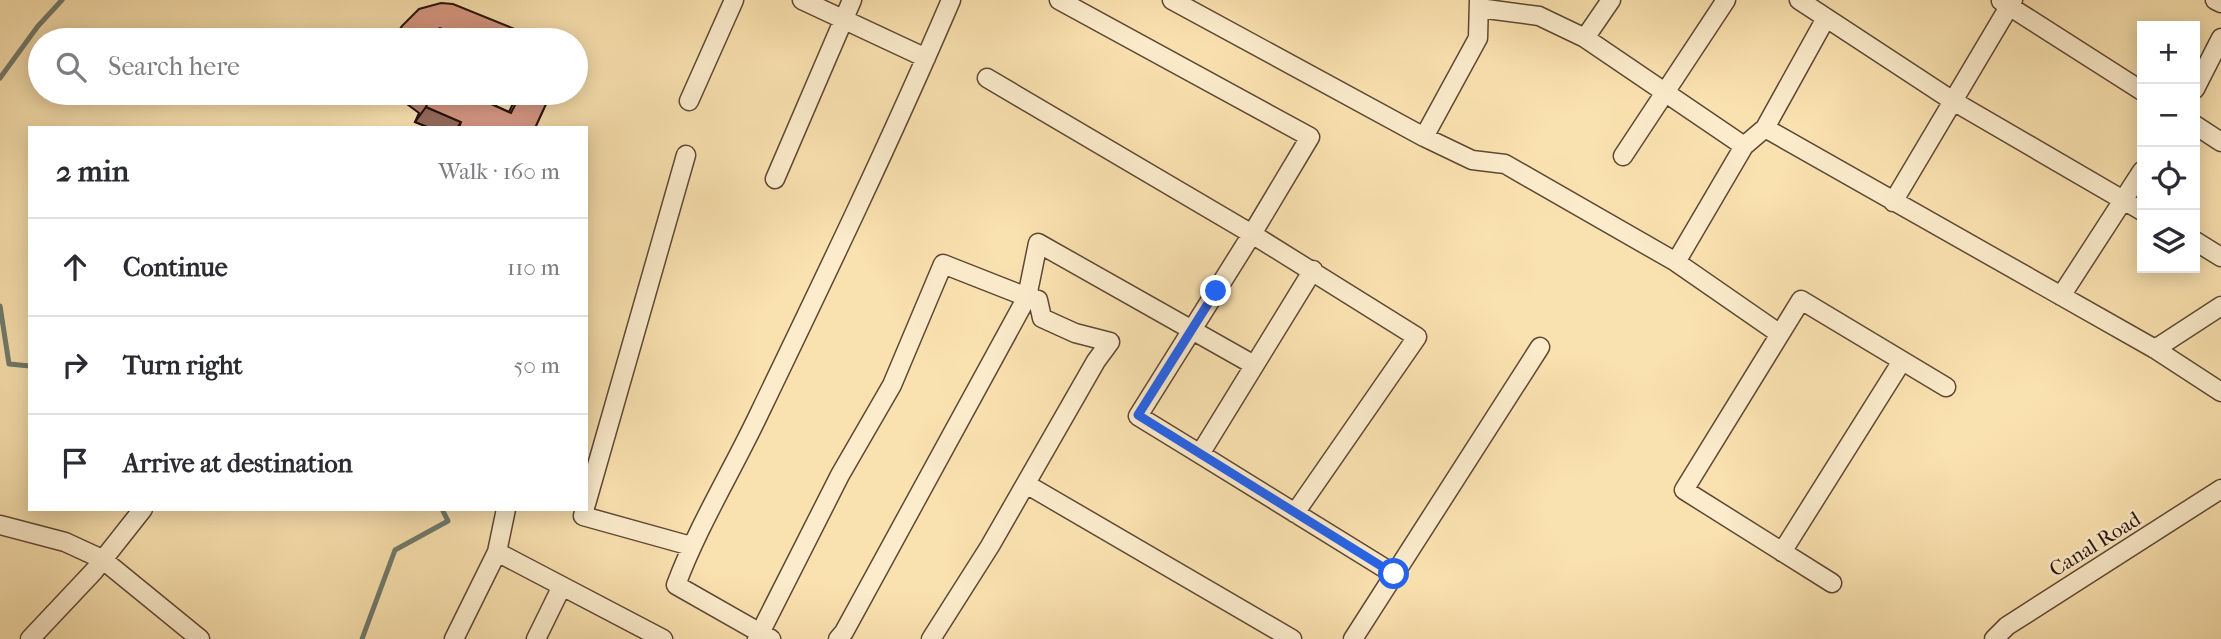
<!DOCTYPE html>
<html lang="en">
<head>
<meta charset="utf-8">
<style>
	:root { --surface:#fff; --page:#f7f7f7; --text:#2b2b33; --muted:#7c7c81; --line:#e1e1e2 }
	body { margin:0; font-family:"IM FELL French Canon",serif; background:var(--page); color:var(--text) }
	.controls { position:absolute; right:21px; top:21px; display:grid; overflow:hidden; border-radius:0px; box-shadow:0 4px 18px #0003 }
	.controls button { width:63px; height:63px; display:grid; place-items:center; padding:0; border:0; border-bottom:2px solid var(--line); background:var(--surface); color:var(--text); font:35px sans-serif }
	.stop { position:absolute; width:21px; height:21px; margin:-16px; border:5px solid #2563eb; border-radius:50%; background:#fff }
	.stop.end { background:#2563eb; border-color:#fff; box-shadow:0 2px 7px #0008 }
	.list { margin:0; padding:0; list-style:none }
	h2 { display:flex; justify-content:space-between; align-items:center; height:91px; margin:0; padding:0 28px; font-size:30px }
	h2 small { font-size:23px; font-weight:400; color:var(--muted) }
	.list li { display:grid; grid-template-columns:46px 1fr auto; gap:21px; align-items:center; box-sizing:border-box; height:98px; padding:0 28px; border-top:2px solid var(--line) }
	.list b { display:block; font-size:26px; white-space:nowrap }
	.list em { font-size:23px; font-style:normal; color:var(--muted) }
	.icon { flex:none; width:38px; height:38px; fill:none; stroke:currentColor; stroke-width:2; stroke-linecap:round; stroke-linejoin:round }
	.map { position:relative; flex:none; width:2221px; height:639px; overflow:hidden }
	.search { position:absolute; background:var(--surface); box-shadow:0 4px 18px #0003; left:28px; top:28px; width:560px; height:77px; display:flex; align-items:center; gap:18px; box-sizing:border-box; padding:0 24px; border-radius:38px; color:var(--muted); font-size:26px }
	.panel { position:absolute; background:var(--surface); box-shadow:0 4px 18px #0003; left:28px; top:126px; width:560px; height:385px; border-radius:0px }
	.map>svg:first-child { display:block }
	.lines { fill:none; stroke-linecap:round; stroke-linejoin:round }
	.stream { stroke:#707a6c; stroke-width:5 }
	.minor-casing { stroke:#5e4835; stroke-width:21 }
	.minor { stroke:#fceccc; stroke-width:18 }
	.wall { fill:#ba8472; stroke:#2a140c; stroke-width:2 }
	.shaded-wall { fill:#976b5c; stroke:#2a140c; stroke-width:2 }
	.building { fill:#d89984; stroke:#2a140c; stroke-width:2 }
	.route { stroke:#2563eb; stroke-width:9 }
	.labels { text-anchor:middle; stroke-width:5; stroke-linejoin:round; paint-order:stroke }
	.street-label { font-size:21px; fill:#2a140c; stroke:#fceccc }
</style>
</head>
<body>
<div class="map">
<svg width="2221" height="639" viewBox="0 0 2221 639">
	<rect width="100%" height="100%" fill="#fae2b0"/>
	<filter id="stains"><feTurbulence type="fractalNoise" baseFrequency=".00286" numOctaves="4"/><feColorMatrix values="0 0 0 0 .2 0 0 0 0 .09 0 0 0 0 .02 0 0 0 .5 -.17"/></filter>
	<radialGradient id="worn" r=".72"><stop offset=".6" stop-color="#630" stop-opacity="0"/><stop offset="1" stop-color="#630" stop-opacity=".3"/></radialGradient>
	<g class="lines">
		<path class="stream" d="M 0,78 L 38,26 L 62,0
			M 0,306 L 9,364 L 30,366
			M 362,639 L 395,550 L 448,521 L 442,509"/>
		<defs>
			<path id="minor" d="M 802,0 L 926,58
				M 1059,0 L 1310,137 L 1252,234 L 1417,337 L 1295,513
				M 1172,0 L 1424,137 L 1472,160 L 1505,164 L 1676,262 L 1780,334
				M 1799,0 L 1953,101 L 2142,211
				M 2215,0 L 2221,3
				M 2001,1 L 2142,91
				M 1479,8 L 1539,16 L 1585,38 L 1744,146
				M 1585,38 L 1611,0
				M 987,78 L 1252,234 L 1138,416 L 1200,454
				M 2195,89 L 2221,38
				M 689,101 L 734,0
				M 2195,125 L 2221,142
				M 1765,128 L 2155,349 L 2221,392
				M 1424,137 L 1478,38 L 1479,0
				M 1623,156 L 1726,0
				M 775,179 L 852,0
				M 1893,202 L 2013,0
				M 2195,241 L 2221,257
				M 1676,262 L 1744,146 L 1765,128 L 1826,18
				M 1313,270 L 1200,454 L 1394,574
				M 2061,296 L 2142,171
				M 2155,349 L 2221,306
				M 1026,484 L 1292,639
				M 586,504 L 686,155
				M 585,509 L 583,516 L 691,546
				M 0,525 L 65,542 L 102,559 L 200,639
				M 497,552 L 663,639
				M 1782,552 L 1902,361
				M 1832,583 L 1684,490 L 1801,300 L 1946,387
				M 30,639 L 94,571 L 143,509
				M 454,639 L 497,552 L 506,509
				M 536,639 L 562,586
				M 757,639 L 840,475 L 892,385 L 943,264 L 1027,297 L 844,632 L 838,639
				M 771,639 L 676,585 C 698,526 732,471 759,414 C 825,277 891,140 951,0
				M 931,639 L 990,546 L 1096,361 L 1110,342 L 1075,333 L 1042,318 L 1038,300 L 1027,297 L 1038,243 L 1254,365
				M 1353,639 L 1540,347
				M 1994,639 L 2007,626 L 2221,489"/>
		</defs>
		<use href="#minor" class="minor-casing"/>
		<use href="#minor" class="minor"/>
	</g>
	<path class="wall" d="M 402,26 L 542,40 L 392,40 Z
		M 394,93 L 467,93 L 509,112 L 518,93 L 551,93 L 535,128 L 430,128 L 415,122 L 419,113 L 395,95 Z"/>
	<path class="shaded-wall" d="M 440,28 L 470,40 L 422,40 L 427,34 Z
		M 426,107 L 461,122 L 457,128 L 430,128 L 415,122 Z"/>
	<path class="building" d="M 441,3 L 453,4 L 542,40 L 470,40 L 440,28 L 427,34 L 423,40 L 398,40 L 402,26 L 419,9 Z
		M 422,93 L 467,93 L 511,113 L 521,93 L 551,93 L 535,128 L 459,128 L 461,122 L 426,107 L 430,98 Z"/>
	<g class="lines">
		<path class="route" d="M 1216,291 L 1138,415 L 1394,574"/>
	</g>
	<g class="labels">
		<g class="street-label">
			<text transform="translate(2095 544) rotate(-32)" y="7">Canal Road</text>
		</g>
	</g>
	<rect width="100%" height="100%" filter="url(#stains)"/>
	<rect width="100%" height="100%" fill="url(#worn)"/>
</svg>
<div class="controls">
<button>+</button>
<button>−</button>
<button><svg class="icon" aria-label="locate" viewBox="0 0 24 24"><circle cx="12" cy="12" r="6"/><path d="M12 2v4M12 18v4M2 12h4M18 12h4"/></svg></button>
<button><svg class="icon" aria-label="layers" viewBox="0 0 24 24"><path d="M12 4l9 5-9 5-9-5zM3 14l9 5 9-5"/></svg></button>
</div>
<div class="stop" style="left:1394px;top:574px"></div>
<div class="stop end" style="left:1216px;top:291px"></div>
<div class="search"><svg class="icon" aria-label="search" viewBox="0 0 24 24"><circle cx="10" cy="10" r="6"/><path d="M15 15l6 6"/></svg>Search here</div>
<section class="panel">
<h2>2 min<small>Walk · 160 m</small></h2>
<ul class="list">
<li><svg class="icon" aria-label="ahead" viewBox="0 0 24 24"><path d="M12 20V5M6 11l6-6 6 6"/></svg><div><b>Continue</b></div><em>110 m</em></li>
<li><svg class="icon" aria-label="right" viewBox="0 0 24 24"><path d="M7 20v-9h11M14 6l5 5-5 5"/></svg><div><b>Turn right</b></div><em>50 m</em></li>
<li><svg class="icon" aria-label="arrive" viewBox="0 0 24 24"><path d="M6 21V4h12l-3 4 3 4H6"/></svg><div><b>Arrive at destination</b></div></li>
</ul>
</section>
</div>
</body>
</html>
